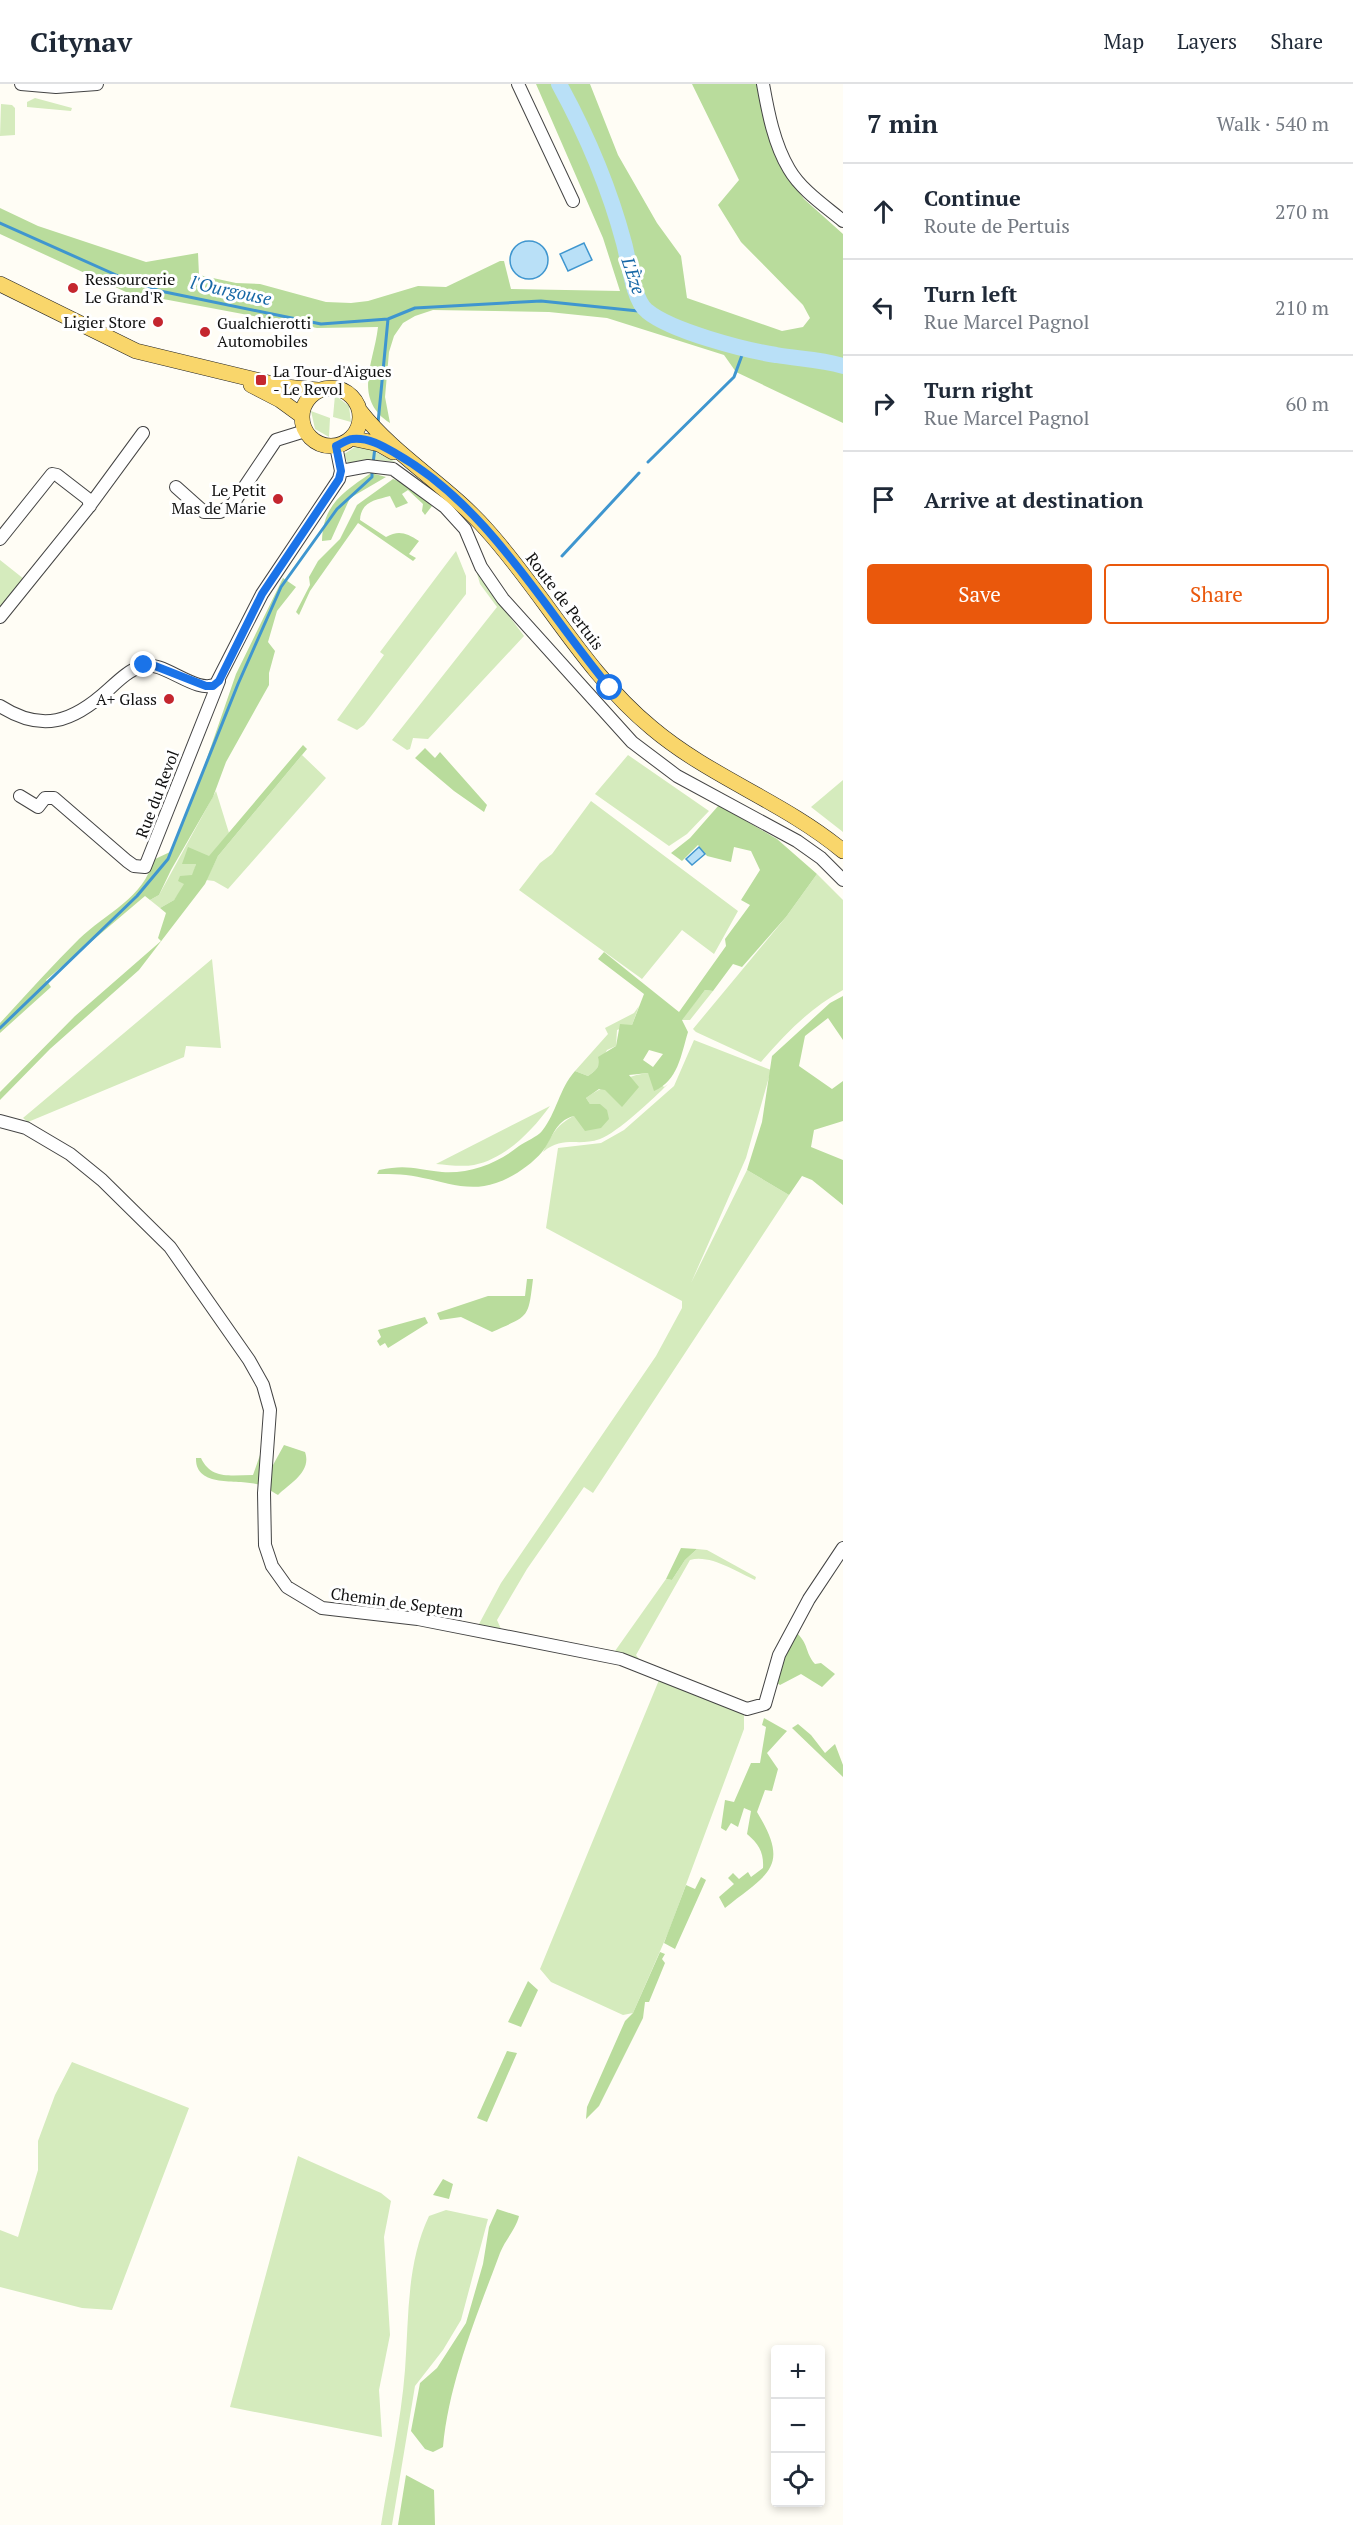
<!DOCTYPE html>
<html lang="en">
<head>
<meta charset="utf-8">
<style>
	:root { --surface:#fff; --page:#f2f2f3; --text:#1f2937; --muted:#747a83; --line:#e0e1e3; --accent:#ea580c }
	body { margin:0; font-family:"PT Serif",serif; background:var(--page); color:var(--text) }
	.controls { position:absolute; right:18px; bottom:18px; display:grid; overflow:hidden; border-radius:6px; box-shadow:0 3px 9px #0003 }
	.controls button { width:54px; height:54px; display:grid; place-items:center; padding:0; border:0; border-bottom:2px solid var(--line); background:var(--surface); color:var(--text); font:30px sans-serif }
	.stop { position:absolute; width:18px; height:18px; margin:-14px; border:4px solid #1a73e8; border-radius:50%; background:#fff }
	.stop.end { background:#1a73e8; border-color:#fff; box-shadow:0 2px 6px #0008 }
	.list { margin:0; padding:0; list-style:none }
	h2 { display:flex; justify-content:space-between; align-items:center; height:78px; margin:0; padding:0 24px; font-size:26px }
	h2 small { font-size:20px; font-weight:400; color:var(--muted) }
	.list li { display:grid; grid-template-columns:39px 1fr auto; gap:18px; align-items:center; box-sizing:border-box; height:96px; padding:0 24px; border-top:2px solid var(--line) }
	.list b { display:block; font-size:22px; white-space:nowrap }
	.list p { margin:0; font-size:20px; white-space:nowrap; color:var(--muted) }
	.list em { font-size:20px; font-style:normal; color:var(--muted) }
	.actions { display:flex; gap:12px; padding:18px 24px }
	.actions a { flex:1; padding:14px 0; border:2px solid var(--accent); border-radius:6px; text-align:center; font-size:21px; color:var(--accent) }
	.actions .main { background:var(--accent); color:#fff }
	.icon { flex:none; width:33px; height:33px; fill:none; stroke:currentColor; stroke-width:2; stroke-linecap:round; stroke-linejoin:round }
	.map { position:relative; flex:none; width:843px; height:2441px; overflow:hidden }
	header { display:flex; align-items:center; gap:36px; box-sizing:border-box; height:84px; padding:0 30px; background:var(--surface); border-bottom:2px solid var(--line) }
	header strong { font-size:28px }
	nav { display:flex; gap:33px; margin-inline-start:auto; font-size:21px }
	main { display:flex }
	aside { flex:1; background:var(--surface) }
	.map>svg:first-child { display:block }
	.green { fill:#d5ebbd }
	.forest { fill:#b9dc9c; fill-rule:evenodd }
	.water { fill:#b9e0f7; stroke:#3f96cf; stroke-width:1.5 }
	.lines { fill:none; stroke-linecap:round; stroke-linejoin:round }
	.stream { stroke:#3f96cf; stroke-width:3 }
	.river { stroke:#b9e0f7; stroke-width:16 }
	.minor-casing { stroke:#444; stroke-width:14 }
	.major-casing { stroke:#222; stroke-width:16 }
	.minor { stroke:#fff; stroke-width:12 }
	.major { stroke:#f9d66b; stroke-width:15 }
	.route { stroke:#1a73e8; stroke-width:8 }
	.poi-dot { fill:#c4262e; stroke:#fff; stroke-width:2 }
	.labels { text-anchor:middle; stroke-width:6; stroke-linejoin:round; paint-order:stroke }
	.poi-label { font-size:16px; fill:#111; stroke:#fff; text-anchor:start }
	.street-label { font-size:16px; fill:#111; stroke:#fff }
	.water-label { font-size:18px; font-style:italic; fill:#1768a6; stroke:#fff }
</style>
</head>
<body>
<header>
<strong>Citynav</strong>
<nav><a>Map</a><a>Layers</a><a>Share</a></nav>
</header>
<main>
<div class="map">
<svg width="843" height="2441" viewBox="0 0 843 2441">
	<rect width="100%" height="100%" fill="#fffdf5"/>
	<path class="green" d="M 35,14 L 72,24 L 71,27 L 27,23 L 27,18 Z
		M 1,20 L 12,21 L 15,24 L 15,51 L 0,52 Z
		M 335,311 L 349,322 L 351,338 L 333,333 Z
		M 311,327 L 330,334 L 329,353 L 315,345 Z
		M 363,362 L 396,378 L 367,375 L 348,380 L 344,370 L 355,363 Z
		M 456,467 L 466,492 L 466,510 L 364,641 L 357,646 L 337,636 L 384,571 L 380,568 Z
		M 0,476 L 24,495 L 0,525 Z
		M 474,479 L 487,502 L 524,552 L 428,655 L 413,654 L 410,665 L 407,666 L 392,656 L 497,523 L 480,500 Z
		M 302,671 L 326,694 L 228,805 L 214,797 L 206,796 L 218,772 Z
		M 628,671 L 709,727 L 687,750 L 669,762 L 595,710 Z
		M 843,696 L 843,748 L 811,723 Z
		M 216,707 L 229,749 L 209,773 L 188,764 L 196,780 L 193,791 L 174,816 L 160,824 L 150,816 L 159,811 Z
		M 591,717 L 738,827 L 714,870 L 682,846 L 642,895 L 519,806 L 540,779 L 552,770 Z
		M 817,790 L 843,816 L 843,906 C 809,925 786,949 761,978 L 696,948 L 693,945 L 786,833 Z
		M 212,875 L 221,964 L 186,962 L 184,973 L 28,1038 L 23,1034 Z
		M 705,906 L 713,907 L 690,936 L 681,936 Z
		M 639,922 L 632,941 L 617,946 L 616,962 L 607,966 L 596,986 L 588,992 L 575,987 L 608,950 L 605,944 L 634,929 Z
		M 694,956 L 771,986 L 746,1074 L 691,1199 L 747,1086 L 789,1111 L 593,1409 L 584,1403 L 527,1485 L 497,1536 L 501,1545 L 508,1548 L 615,1567 L 666,1495 L 672,1496 L 685,1476 L 697,1465 L 707,1466 L 756,1493 L 755,1496 C 737,1488 710,1470 690,1476 L 636,1571 L 639,1575 L 667,1589 L 479,1543 L 479,1540 L 501,1499 L 656,1272 L 682,1224 L 682,1217 L 546,1144 L 558,1064 L 601,1059 L 624,1046 L 674,1002 Z
		M 648,989 L 664,1003 L 668,1000 C 654,1014 617,1049 600,1055 C 578,1063 564,1051 543,1068 C 559,1034 568,1035 600,1020 L 590,1020 L 586,1014 C 601,1003 629,991 648,989 Z
		M 550,1022 C 532,1047 505,1075 474,1081 C 462,1083 448,1081 436,1080 Z
		M 659,1596 L 744,1629 L 744,1645 L 668,1849 L 633,1929 L 623,1931 L 551,1898 L 540,1885 Z
		M 72,1978 L 189,2024 L 112,2226 L 82,2224 L 0,2203 L 0,2146 L 18,2153 L 38,2086 L 38,2057 L 55,2011 Z
		M 298,2072 L 381,2109 L 391,2117 L 384,2153 L 390,2251 L 379,2306 L 382,2353 L 230,2323 Z
		M 446,2126 L 488,2135 L 461,2236 L 443,2266 L 415,2302 L 392,2441 L 381,2441 C 389,2390 401,2338 405,2286 C 409,2234 406,2181 429,2132 Z"/>
	<path class="forest" d="M 536,0 L 590,0 L 618,71 L 657,139 L 681,172 L 687,214 L 782,247 L 803,243 L 810,234 L 803,221 L 741,158 L 718,121 L 739,96 L 692,0 L 770,0 L 765,35 L 778,79 L 804,115 L 843,150 L 843,339 L 736,288 L 724,271 L 607,234 L 549,228 L 433,226 L 415,232 L 403,239 L 394,252 L 389,268 L 385,313 L 390,339 C 352,314 374,279 378,243 L 317,244 L 126,208 L 0,150 L 0,124 L 38,142 L 146,178 L 198,169 L 199,191 L 236,199 L 260,200 L 326,218 L 351,219 L 368,217 L 418,202 L 446,203 L 500,177 L 504,177 L 511,205 L 620,207 L 603,154 Z
		M 371,389 L 386,393 L 350,414 L 331,456 L 322,457 C 323,421 342,409 371,389 Z
		M 393,395 L 408,401 L 432,422 L 425,431 L 422,427 L 423,420 L 408,406 L 402,410 L 408,419 L 396,424 L 390,412 C 376,416 361,417 360,436 L 386,453 C 399,446 406,449 419,457 L 409,470 L 416,474 L 413,477 L 358,439 L 310,507 L 299,531 L 296,528 L 310,501 L 309,493 L 318,477 L 340,455 L 357,421 Z
		M 283,494 L 296,503 L 277,527 L 268,558 L 275,567 L 269,589 L 269,601 L 226,678 L 213,713 L 171,786 L 159,811 L 150,816 L 145,812 L 46,896 L 51,903 L 0,949 L 0,939 C 26,911 52,882 79,855 C 105,830 145,813 153,776 L 170,768 L 196,706 L 236,590 Z
		M 303,661 L 307,665 L 218,772 L 205,800 L 139,886 L 50,965 L 0,1016 L 0,1008 L 75,932 L 161,857 L 158,854 L 166,829 L 160,824 L 174,816 L 184,800 L 178,797 L 180,792 L 192,791 L 196,780 L 182,780 L 188,763 L 209,772 Z
		M 425,664 L 435,674 L 440,668 L 487,721 L 484,728 L 454,707 L 415,674 Z
		M 719,721 L 777,755 L 817,790 L 786,833 L 742,883 L 733,880 L 713,907 L 705,906 L 682,936 L 688,948 C 681,971 678,997 654,1007 L 648,989 L 629,991 L 639,1003 L 622,1023 L 605,1006 L 599,1005 L 586,1014 L 590,1020 L 600,1020 L 607,1026 L 609,1035 L 601,1044 L 585,1047 L 574,1032 C 554,1037 553,1055 542,1068 C 531,1081 512,1094 496,1099 C 470,1108 448,1099 423,1094 C 408,1090 393,1090 377,1090 L 379,1086 C 407,1080 415,1085 442,1088 C 470,1090 498,1079 519,1062 C 526,1057 537,1053 542,1047 C 557,1028 559,1005 575,987 L 588,992 C 595,987 601,983 598,973 L 616,962 L 620,940 L 632,941 L 644,910 L 598,875 L 604,868 L 679,928 L 726,862 L 725,855 L 750,821 L 741,816 L 760,786 L 751,767 L 734,763 L 731,778 L 707,772 L 698,761 L 682,777 L 671,769 L 690,754 ZM 649,966 L 663,970 L 653,983 L 643,976 Z
		M 843,912 L 843,956 L 828,934 L 805,952 L 799,982 L 832,1005 L 843,997 L 843,1037 L 814,1046 L 811,1063 L 843,1076 L 843,1121 L 812,1096 L 802,1092 L 789,1111 L 747,1086 L 762,1038 L 772,972 L 830,919 Z
		M 527,1195 L 533,1195 C 528,1236 529,1231 492,1248 L 461,1233 L 440,1236 L 437,1229 L 488,1212 L 525,1212 Z
		M 425,1233 L 428,1239 L 388,1264 L 385,1259 L 380,1262 L 377,1257 L 381,1253 L 378,1246 Z
		M 284,1361 L 305,1368 C 312,1388 290,1399 278,1411 C 271,1407 263,1401 256,1400 C 237,1395 195,1404 196,1374 L 201,1374 C 211,1396 232,1391 253,1391 L 260,1371 L 264,1371 L 265,1382 L 273,1381 Z
		M 681,1464 L 697,1465 L 685,1476 L 672,1496 L 666,1495 Z
		M 795,1547 C 810,1561 804,1567 815,1580 L 821,1579 L 835,1590 L 822,1603 L 801,1590 L 780,1601 L 774,1597 Z
		M 764,1634 L 787,1647 L 767,1669 L 778,1685 L 772,1707 L 765,1706 L 757,1728 C 791,1784 768,1789 725,1824 L 719,1813 L 734,1800 L 728,1794 L 733,1789 L 739,1795 L 748,1788 L 751,1793 L 763,1784 C 764,1769 759,1760 747,1750 L 751,1727 L 744,1724 L 738,1743 L 731,1739 L 726,1747 L 721,1744 L 725,1716 L 734,1718 L 751,1679 L 760,1679 L 766,1643 L 762,1641 Z
		M 798,1640 L 811,1651 L 825,1669 L 835,1660 L 843,1681 L 843,1693 L 792,1644 Z
		M 701,1793 L 706,1796 L 675,1865 L 664,1859 L 686,1801 L 695,1805 Z
		M 660,1868 L 665,1870 L 662,1875 L 665,1879 L 649,1918 L 645,1918 L 643,1934 L 599,2022 L 586,2035 L 587,2023 L 625,1937 L 633,1929 Z
		M 528,1897 L 538,1906 L 521,1943 L 508,1938 Z
		M 507,1967 L 517,1969 L 487,2038 L 477,2034 Z
		M 443,2095 L 453,2100 L 449,2115 L 433,2111 Z
		M 497,2125 L 519,2132 C 516,2145 505,2156 500,2169 C 477,2231 449,2297 443,2363 L 433,2368 L 425,2365 L 411,2347 L 420,2299 L 437,2284 L 466,2239 L 483,2180 L 489,2143 Z
		M 406,2391 L 434,2406 L 435,2441 L 398,2441 Z"/>
	<path class="water" d="M510 176a19 19 0 1 1 38 0a19 19 0 1 1-38 0Z
		M 584,159 L 592,176 L 568,187 L 560,170 Z
		M 699,763 L 705,770 L 692,781 L 686,775 Z"/>
	<g class="lines">
		<path class="stream" d="M 0,139 L 125,195 L 160,207 L 321,240 L 388,235 L 415,224 L 541,217 L 648,228
			M 378,339 L 388,235
			M 648,378 L 734,293 L 745,263
			M 373,380 L 375,363
			M 562,472 L 639,389
			M 0,944 L 137,812 L 168,775 L 238,600 L 281,503 L 337,425 L 372,393 L 372,387"/>
		<path class="river" d="M 559,0 C 587,51 609,103 624,159 C 629,177 633,216 647,227 C 671,247 744,266 776,271 C 798,275 821,275 843,282"/>
		<defs>
			<path id="minor" d="M 21,0 L 56,3 L 97,0
				M 518,0 L 573,117
				M 763,0 C 768,28 774,60 789,85 C 801,106 825,122 843,137
				M 341,387 L 368,382 L 393,385 L 445,423 L 465,445 L 481,483 L 503,515 L 632,658 L 677,692 L 797,757 L 821,774 L 843,796
				M 176,403 L 204,428 L 220,428 L 233,420 L 276,356 L 305,347
				M 0,455 L 52,390 L 57,391 L 88,415 L 90,422
				M 0,533 L 88,424 L 143,349
				M 0,622 C 42,649 73,638 108,606 C 118,597 129,586 142,582 C 164,576 196,611 216,600 L 262,510 L 339,395 L 341,387 L 336,362
				M 20,712 L 38,723 L 45,714 L 54,714 L 127,777 L 134,782 L 145,783 L 219,597
				M 0,1037 L 26,1044 L 70,1070 L 102,1096 L 170,1163 L 249,1276 L 263,1301 L 270,1326 L 264,1409 L 265,1461 L 272,1482 L 287,1503 L 322,1524 L 418,1535 L 621,1575 L 747,1625 L 765,1620 L 779,1571 L 809,1515 L 843,1464"/>
			<path id="major" d="M 0,200 L 136,267 L 285,303 L 318,306
				M 251,301 L 280,316 L 302,332
				M302 333a29 29 0 1 1 58 0a29 29 0 1 1-58 0Z
				M 360,327 C 395,372 448,402 486,445 C 544,509 585,589 652,644 C 710,693 784,718 843,767
				M 351,354 L 379,360 L 393,368"/>
		</defs>
		<use href="#minor" class="minor-casing"/>
		<use href="#major" class="major-casing"/>
		<use href="#minor" class="minor"/>
		<use href="#major" class="major"/>
	</g>
	<g class="lines">
		<path class="route" d="M 144,581 L 155,582 L 206,602 L 213,602 L 219,597 L 262,510 L 339,395 L 341,387 L 336,362 C 341,360 348,355 352,355 C 368,353 383,362 395,369 C 489,422 543,524 610,604"/>
	</g>
	<g class="poi-dot">
		<circle cx="73" cy="204" r="6"/>
		<circle cx="158" cy="238" r="6"/>
		<circle cx="205" cy="248" r="6"/>
		<rect x="255" y="290" width="12" height="12" rx="3"/>
		<circle cx="278" cy="415" r="6"/>
		<circle cx="169" cy="615" r="6"/>
	</g>
	<g class="labels">
		<g class="poi-label">
			<text x="85" y="201">Ressourcerie<tspan x="85" dy="18">Le Grand'R</tspan></text>
			<text x="146" y="244" text-anchor="end">Ligier Store</text>
			<text x="217" y="245">Gualchierotti<tspan x="217" dy="18">Automobiles</tspan></text>
			<text x="273" y="293">La Tour-d'Aigues<tspan x="273" dy="18">- Le Revol</tspan></text>
			<text x="266" y="412" text-anchor="end">Le Petit<tspan x="266" dy="18">Mas de Marie</tspan></text>
			<text x="157" y="621" text-anchor="end">A+ Glass</text>
		</g>
		<g class="street-label">
			<text transform="translate(565 517) rotate(53)" y="6">Route de Pertuis</text>
			<text transform="translate(157 710) rotate(-69)" y="6">Rue du Revol</text>
			<text transform="translate(397 1518) rotate(8)" y="6">Chemin de Septem</text>
		</g>
		<g class="water-label">
			<text transform="translate(633 192) rotate(71)" y="6">L'Èze</text>
			<text transform="translate(231 207) rotate(12)" y="6">l'Ourgouse</text>
		</g>
	</g>
</svg>
<div class="controls">
<button>+</button>
<button>−</button>
<button><svg class="icon" aria-label="locate" viewBox="0 0 24 24"><circle cx="12" cy="12" r="6"/><path d="M12 2v4M12 18v4M2 12h4M18 12h4"/></svg></button>
</div>
<div class="stop" style="left:610px;top:604px"></div>
<div class="stop end" style="left:144px;top:581px"></div>
</div>
<aside>
<h2>7 min<small>Walk · 540 m</small></h2>
<ul class="list">
<li><svg class="icon" aria-label="ahead" viewBox="0 0 24 24"><path d="M12 20V5M6 11l6-6 6 6"/></svg><div><b>Continue</b><p>Route de Pertuis</p></div><em>270 m</em></li>
<li><svg class="icon" aria-label="left" viewBox="0 0 24 24"><path d="M17 20v-9H6M10 6l-5 5 5 5"/></svg><div><b>Turn left</b><p>Rue Marcel Pagnol</p></div><em>210 m</em></li>
<li><svg class="icon" aria-label="right" viewBox="0 0 24 24"><path d="M7 20v-9h11M14 6l5 5-5 5"/></svg><div><b>Turn right</b><p>Rue Marcel Pagnol</p></div><em>60 m</em></li>
<li><svg class="icon" aria-label="arrive" viewBox="0 0 24 24"><path d="M6 21V4h12l-3 4 3 4H6"/></svg><div><b>Arrive at destination</b></div></li>
</ul>
<div class="actions"><a class="main">Save</a><a>Share</a></div>
</aside>
</main>
</body>
</html>
